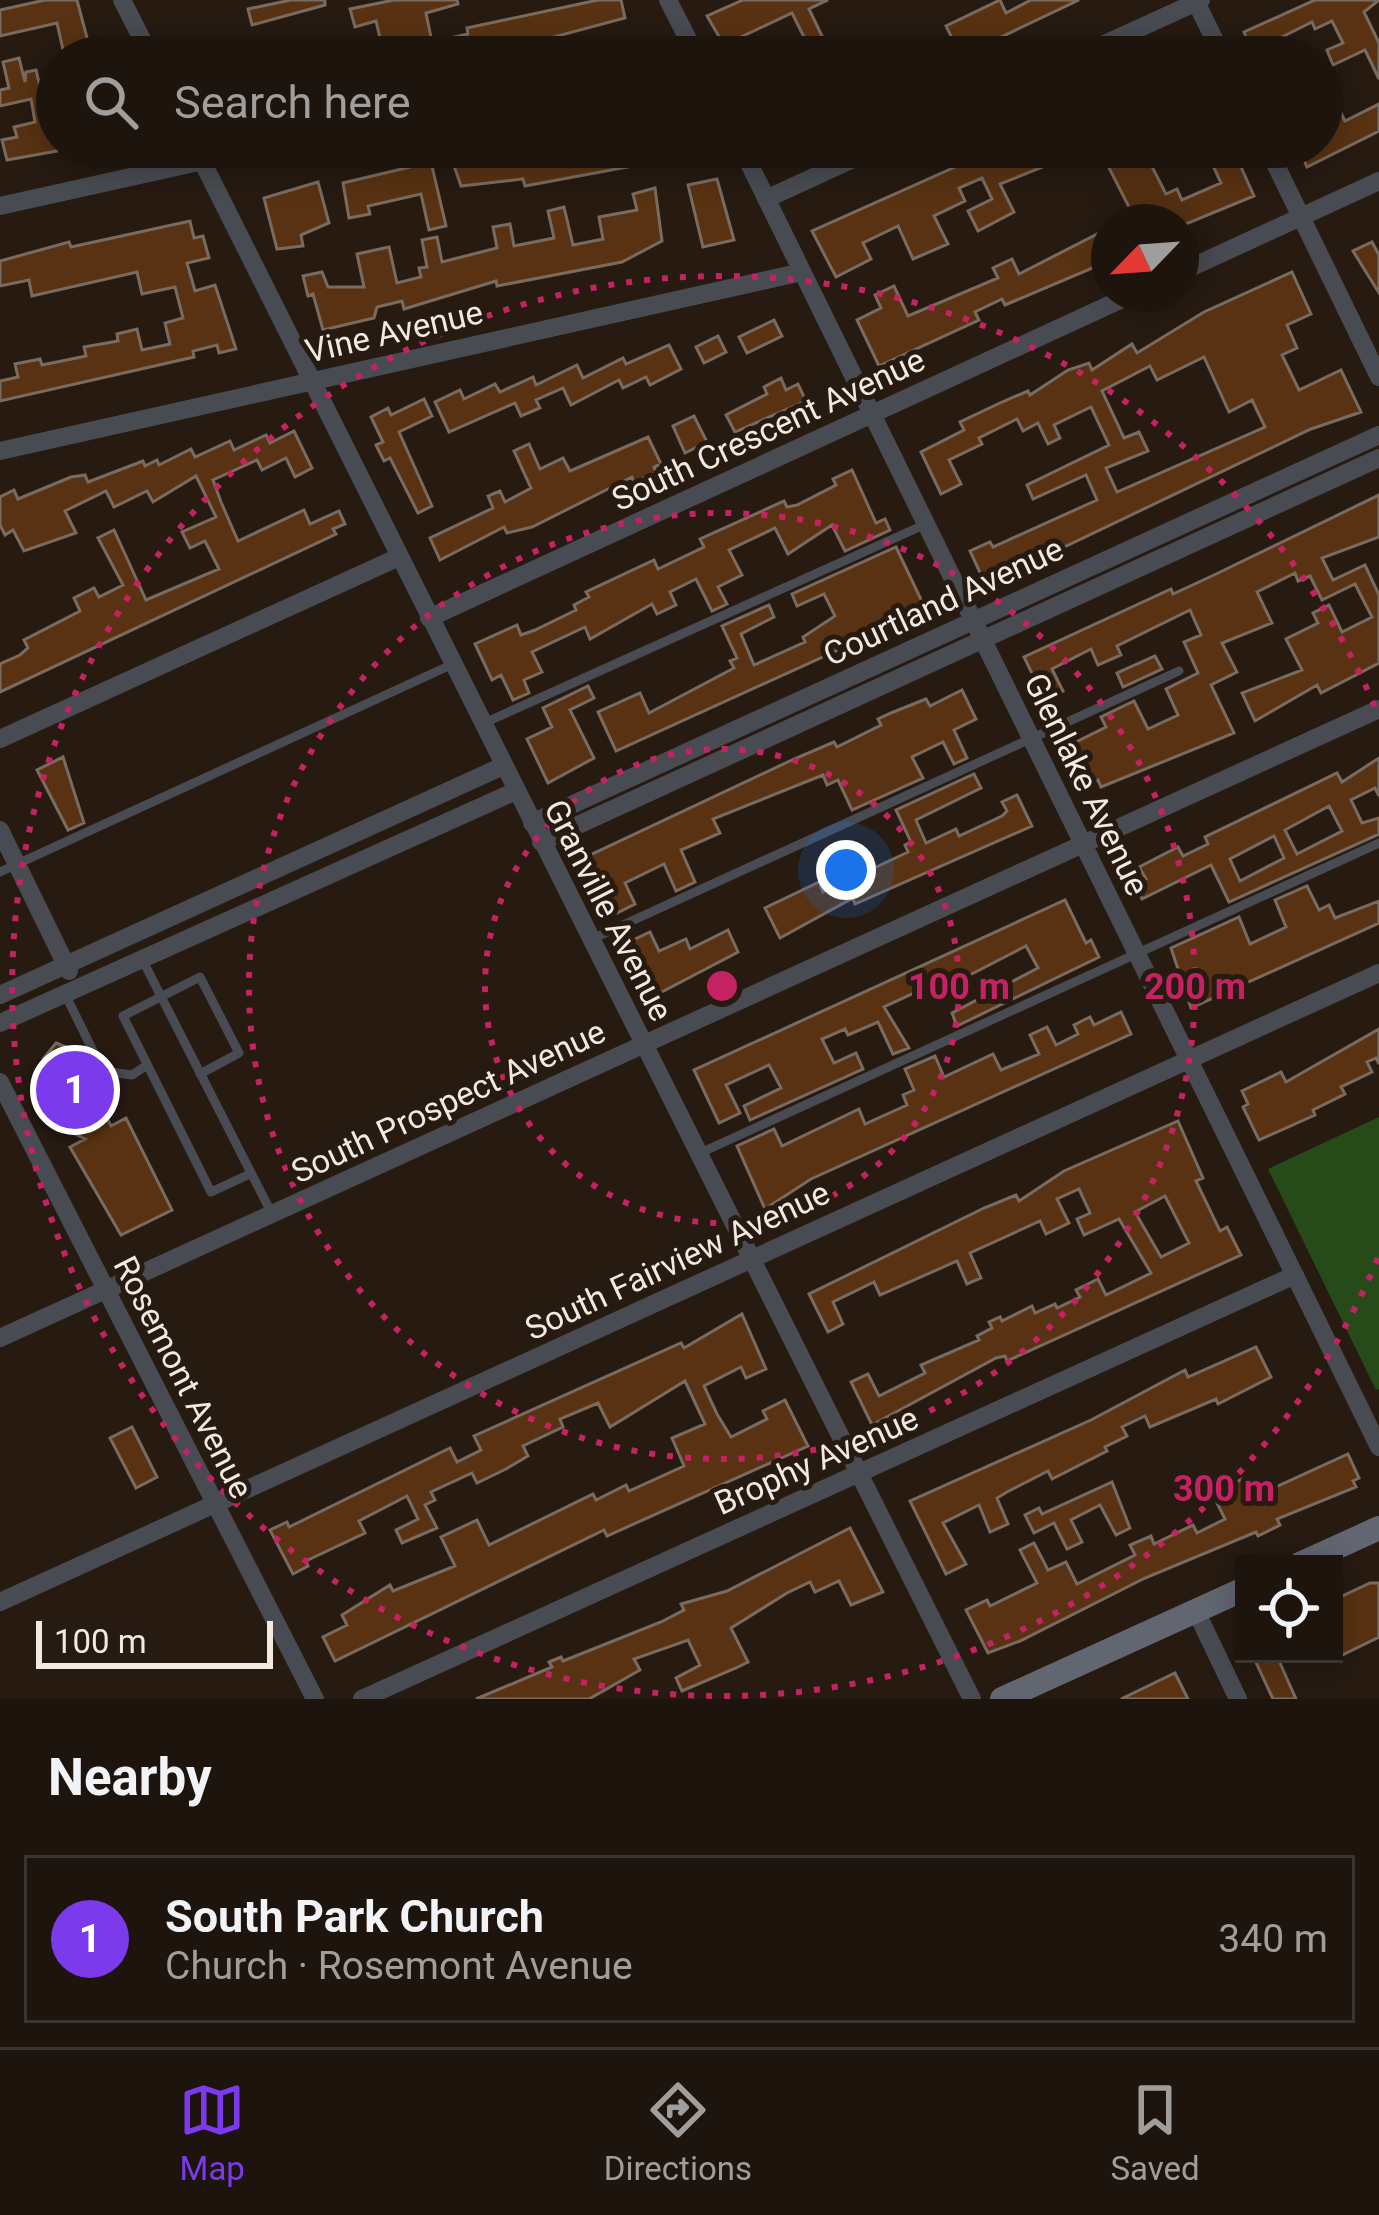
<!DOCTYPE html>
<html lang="en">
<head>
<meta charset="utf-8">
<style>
	:root { --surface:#1c140d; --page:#29211b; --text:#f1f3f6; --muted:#a09e9d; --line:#3a332e; --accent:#7c3aed }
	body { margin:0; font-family:Roboto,sans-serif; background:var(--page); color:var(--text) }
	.controls { position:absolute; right:36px; bottom:36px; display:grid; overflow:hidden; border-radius:0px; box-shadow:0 6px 30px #0003 }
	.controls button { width:108px; height:108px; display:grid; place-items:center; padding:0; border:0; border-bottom:3px solid var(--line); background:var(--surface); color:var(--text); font:60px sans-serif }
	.compass { position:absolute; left:1091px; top:204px; width:108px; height:108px; border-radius:50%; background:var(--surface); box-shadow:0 6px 30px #0003; rotate:245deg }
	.scale { position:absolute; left:36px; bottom:30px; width:237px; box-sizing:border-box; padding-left:12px; border:6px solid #f2e9e2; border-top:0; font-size:33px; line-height:42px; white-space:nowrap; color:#f2e9e2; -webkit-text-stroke:9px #261a11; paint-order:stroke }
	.you { position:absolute; left:846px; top:870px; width:42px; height:42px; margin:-30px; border:9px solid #fff; border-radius:50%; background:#1a73e8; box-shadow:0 0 0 18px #1a73e833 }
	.badge { display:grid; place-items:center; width:78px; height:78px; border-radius:50%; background:var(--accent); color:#fff; font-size:39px; font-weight:700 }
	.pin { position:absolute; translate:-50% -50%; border:6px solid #fff; box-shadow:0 3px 12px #0006 }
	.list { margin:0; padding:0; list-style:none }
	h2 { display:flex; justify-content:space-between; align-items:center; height:156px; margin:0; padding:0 48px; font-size:51px }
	h2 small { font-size:39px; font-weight:400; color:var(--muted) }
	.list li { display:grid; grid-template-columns:78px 1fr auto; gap:36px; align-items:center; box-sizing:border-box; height:168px; margin:0 24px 24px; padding:0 24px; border:3px solid var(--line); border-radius:0px }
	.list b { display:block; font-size:45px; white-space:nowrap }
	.list p { margin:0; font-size:39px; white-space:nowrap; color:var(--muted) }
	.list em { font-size:39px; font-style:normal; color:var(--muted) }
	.icon { flex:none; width:66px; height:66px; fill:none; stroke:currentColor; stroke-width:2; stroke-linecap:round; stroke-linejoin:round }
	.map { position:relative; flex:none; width:1379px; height:1699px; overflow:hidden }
	.search { position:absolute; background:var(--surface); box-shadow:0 6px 30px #0003; left:36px; right:36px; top:36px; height:132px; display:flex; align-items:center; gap:30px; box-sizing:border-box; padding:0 42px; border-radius:66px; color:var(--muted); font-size:45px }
	.sheet { height:348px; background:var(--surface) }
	nav { display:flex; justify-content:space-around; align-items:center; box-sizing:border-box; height:168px; border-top:3px solid var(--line); background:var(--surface); font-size:33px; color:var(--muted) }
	nav a { display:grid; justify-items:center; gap:6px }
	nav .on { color:var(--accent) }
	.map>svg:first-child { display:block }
	.green { fill:#274b18 }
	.building { fill:#583212; stroke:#7a6b60; stroke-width:3; fill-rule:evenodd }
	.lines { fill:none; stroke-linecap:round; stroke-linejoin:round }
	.lane { stroke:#484c52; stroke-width:9 }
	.street { stroke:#484c52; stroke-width:18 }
	.secondary { stroke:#616671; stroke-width:24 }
	.ring { fill:none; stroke:#c42262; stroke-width:6; stroke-dasharray:6 12 }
	.labels { text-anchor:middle; stroke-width:10; stroke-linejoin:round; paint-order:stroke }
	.street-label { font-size:33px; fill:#f2e9e2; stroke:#261a11 }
	.centre { fill:#c42262; stroke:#261a11; stroke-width:6 }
	.ring-label { font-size:36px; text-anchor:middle; font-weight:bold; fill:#c42262; stroke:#261a11; stroke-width:10; stroke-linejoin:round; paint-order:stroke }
</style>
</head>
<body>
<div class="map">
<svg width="1379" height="1699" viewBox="0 0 1379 1699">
	<rect width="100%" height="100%" fill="#261a11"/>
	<path class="green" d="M 1379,1117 L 1379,1389 L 1376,1390 L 1268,1169 Z"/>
	<path class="building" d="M 45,0 L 77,0 L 90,49 L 64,54 L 57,23 L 0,36 L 0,10 Z
		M 291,0 L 325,0 L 325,5 L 252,25 L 248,9 Z
		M 394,0 L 457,0 L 458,4 L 426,13 L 432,42 L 468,34 L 467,28 L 598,0 L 621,0 L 625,18 L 494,53 L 358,57 L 382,47 L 376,21 L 355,27 L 350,9 Z
		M 743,0 L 828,0 L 809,9 L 823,38 L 808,45 L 792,13 L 741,37 L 750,57 L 731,57 L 707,16 Z
		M 1000,0 L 1006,13 L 1031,0 L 1079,0 L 959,57 L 916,57 L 953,40 L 946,26 Z
		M 1315,0 L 1379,0 L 1364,12 L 1379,43 L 1379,79 L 1365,50 L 1333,65 L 1327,50 L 1343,43 L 1332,21 L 1315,29 L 1312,22 L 1270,43 L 1276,57 L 1255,57 L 1244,32 Z
		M 19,58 L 25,82 L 26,72 L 36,70 L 47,117 L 57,115 L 57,151 L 7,160 L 2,140 L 17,137 L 14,127 L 35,122 L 31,99 L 0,106 L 0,90 L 9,88 L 3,62 Z
		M 1322,75 L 1326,82 L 1332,79 L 1339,94 L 1333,97 L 1345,121 L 1379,104 L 1379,131 L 1307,167 L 1298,147 L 1322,147 Z
		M 512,147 L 651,147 L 654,162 L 525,186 L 523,179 L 461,186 L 451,157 Z
		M 1000,147 L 1059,147 L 1065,158 L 1000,184 L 1014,212 L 978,231 L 968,211 L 992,199 L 982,178 L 959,188 L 965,201 L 934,216 L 948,244 L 913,259 L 898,226 L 863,243 L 871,259 L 836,277 L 812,231 Z
		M 1117,147 L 1142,147 L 1166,194 L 1177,189 L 1182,200 L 1221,183 L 1208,155 L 1232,147 L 1254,196 L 1181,226 L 1181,222 L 1109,222 L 1131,211 L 1102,154 Z
		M 431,162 L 446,226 L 429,230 L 421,194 L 368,206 L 370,214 L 349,218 L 343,183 Z
		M 717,179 L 734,240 L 703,247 L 688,185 Z
		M 318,182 L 329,223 L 301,235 L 303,246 L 277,249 L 264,198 Z
		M 655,188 L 662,241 L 622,262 L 497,286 L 496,281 L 404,309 L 402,301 L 377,307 L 374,318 L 323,330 L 313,294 L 308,296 L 303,276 L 322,272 L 328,287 L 364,287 L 357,254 L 389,247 L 397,283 L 421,277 L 419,268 L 427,267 L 422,240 L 437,237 L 442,262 L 497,248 L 493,227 L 510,224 L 514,246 L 554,238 L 548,211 L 564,207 L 573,245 L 603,239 L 599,217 L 637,210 L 633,194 Z
		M 190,221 L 194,238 L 203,236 L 209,258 L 187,263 L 195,291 L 215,285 L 236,349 L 219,353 L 217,345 L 193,351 L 194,357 L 0,401 L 0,381 L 18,377 L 15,364 L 40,359 L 42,365 L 86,356 L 84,347 L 118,341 L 117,334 L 137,329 L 142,350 L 170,344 L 165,323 L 183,318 L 175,287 L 142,294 L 137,272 L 32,296 L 29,280 L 0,286 L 0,261 L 69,242 L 71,247 Z
		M 1109,228 L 1109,261 L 1005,305 L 1002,299 L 975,312 L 979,320 L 879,366 L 857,320 L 881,308 L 875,295 L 894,286 L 908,316 L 998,278 L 993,268 L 1012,259 L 1019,274 Z
		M 1372,242 L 1379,255 L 1379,293 L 1353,251 Z
		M 1292,272 L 1311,314 L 1287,325 L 1297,348 L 1282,355 L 1299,390 L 1341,370 L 1361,412 L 1311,429 L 1012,572 L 1009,566 L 982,577 L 970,551 L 990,542 L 993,547 L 1097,500 L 1086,475 L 1033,499 L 1027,485 L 1109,445 L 1091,407 L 1054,425 L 1060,438 L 1048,444 L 1038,423 L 1023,431 L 1017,419 L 979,438 L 982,444 L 949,460 L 961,484 L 941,494 L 921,452 L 964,430 L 960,422 L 1002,402 L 1028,391 L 1030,395 L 1068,370 L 1089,363 L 1092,370 L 1132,344 L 1137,353 L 1204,312 ZM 1204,357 L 1229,412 L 1252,400 L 1265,427 L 1117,492 L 1106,468 L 1148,451 L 1139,432 L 1124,438 L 1102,391 L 1150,366 L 1157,380 Z
		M 774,320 L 782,336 L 747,353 L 739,337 Z
		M 718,336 L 726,352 L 704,363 L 696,347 Z
		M 669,345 L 681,369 L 650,385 L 646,377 L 623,388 L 619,380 L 571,405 L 563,388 L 536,400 L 540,408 L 521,416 L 515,403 L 449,432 L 435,402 L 460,390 L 464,399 L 495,384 L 500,392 L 533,377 L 536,385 L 577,365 L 583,378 L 623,358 L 626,364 Z
		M 781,378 L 786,390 L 798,384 L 806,401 L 735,432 L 726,415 L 767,394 L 764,387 Z
		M 424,399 L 432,416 L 399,432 L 432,506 L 418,513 L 390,458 L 384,461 L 376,445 L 383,442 L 371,417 L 388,408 L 391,415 Z
		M 694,416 L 707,442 L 685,453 L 673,426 Z
		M 294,431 L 312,468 L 295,477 L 286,458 L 262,470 L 257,460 L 213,480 L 221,502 L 238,541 L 304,510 L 310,524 L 339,511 L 345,524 L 333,529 L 336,534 L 0,692 L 0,664 L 20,655 L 28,648 L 24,640 L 80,611 L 74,598 L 94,588 L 99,597 L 123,585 L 98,538 L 114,530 L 146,600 L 219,569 L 205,541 L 190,548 L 182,532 L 216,517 L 196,476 L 153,502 L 147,491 L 114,507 L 106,491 L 65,511 L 76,533 L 24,551 L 13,530 L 5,535 L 0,525 L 0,497 L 14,490 L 18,499 L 71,477 L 85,475 L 88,482 L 143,461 L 145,466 L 157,460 L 159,465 L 191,449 L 195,457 L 230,441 L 234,450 L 266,435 L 270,443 Z
		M 648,437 L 661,464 L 654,467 L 656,472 L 634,483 L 632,477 L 532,527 L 507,533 L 504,527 L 440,560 L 430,538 L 493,508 L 488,496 L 500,491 L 505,502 L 531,488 L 514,451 L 529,444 L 540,469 L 563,458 L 570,471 Z
		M 852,470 L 876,523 L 885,519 L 890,530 L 845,551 L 832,525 L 788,554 L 775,528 L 729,550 L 742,575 L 718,587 L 727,604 L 712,611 L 696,579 L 670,592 L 676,605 L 657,614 L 652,604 L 590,639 L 585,627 L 532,652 L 542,672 L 524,680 L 529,693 L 513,700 L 501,675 L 492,680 L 475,644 L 517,625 L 521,635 L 535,630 L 576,610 L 574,605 L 589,597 L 586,592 L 654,560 L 658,569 L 704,547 L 700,539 L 784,501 L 787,507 L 797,505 L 836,485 L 833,479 Z
		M 1379,495 L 1379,537 L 1322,558 L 1333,580 L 1365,565 L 1379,595 L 1379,663 L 1321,693 L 1317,685 L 1255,721 L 1242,693 L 1302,670 L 1286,639 L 1318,623 L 1313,613 L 1329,605 L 1342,632 L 1372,617 L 1355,584 L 1322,600 L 1310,576 L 1298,581 L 1295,573 L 1257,592 L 1272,623 L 1222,643 L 1237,672 L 1211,685 L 1234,733 L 1101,787 L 1098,780 L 1085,786 L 1066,747 L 1106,727 L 1101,717 L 1134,701 L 1148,729 L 1178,715 L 1166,689 L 1198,673 L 1184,642 L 1201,635 L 1190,610 L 1117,646 L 1121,655 L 1098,665 L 1091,649 L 1052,669 L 1063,691 L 1045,700 L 1024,657 L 1171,589 L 1173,594 L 1214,575 Z
		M 896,547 L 926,610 L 616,751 L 598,712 L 640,693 L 649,713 L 734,668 L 730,661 L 737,658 L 722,626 L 769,605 L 774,617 L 741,634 L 754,665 L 805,642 L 803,637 L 835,616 L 824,594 L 797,606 L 792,594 Z
		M 1155,656 L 1162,669 L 1123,687 L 1117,673 Z
		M 588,686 L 594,698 L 570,710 L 594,758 L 548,783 L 527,739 L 552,727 L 543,708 Z
		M 962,690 L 976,719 L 954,730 L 967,758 L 954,764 L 943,742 L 912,757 L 923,778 L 852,810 L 838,780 L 827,785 L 823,775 L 713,819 L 720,833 L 681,850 L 695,882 L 676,891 L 664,864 L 625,883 L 635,904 L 617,913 L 586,857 L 794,759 L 834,742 L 837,747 L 881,725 L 878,719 L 891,713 L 926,699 L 930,706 Z
		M 63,757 L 84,823 L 68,830 L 37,770 Z
		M 1379,758 L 1379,796 L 1375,788 L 1351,800 L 1362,823 L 1379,818 L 1379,834 L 1229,902 L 1211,865 L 1142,899 L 1135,885 L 1146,879 L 1139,867 L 1178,847 L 1183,856 L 1208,844 L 1205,837 L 1337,773 L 1342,782 ZM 1329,806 L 1342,831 L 1297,854 L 1285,830 ZM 1274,836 L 1284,858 L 1240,881 L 1230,859 Z
		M 974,774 L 981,788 L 916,820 L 926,843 L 956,829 L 959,836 L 1002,816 L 1007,811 L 1002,802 L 1017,795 L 1032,826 L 855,904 L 853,898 L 780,938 L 765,908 L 819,882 L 823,892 L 908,852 L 905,845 L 911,842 L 896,810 Z
		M 1307,886 L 1319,910 L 1329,905 L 1335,918 L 1379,901 L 1379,923 L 1191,1008 L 1171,948 L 1239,917 L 1250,944 L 1286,927 L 1275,900 Z
		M 1065,900 L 1086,943 L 1091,940 L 1099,957 L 957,1026 L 952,1013 L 1038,968 L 1026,946 L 929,996 L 925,988 L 884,1007 L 909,1048 L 893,1054 L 878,1022 L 848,1035 L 845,1029 L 822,1039 L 834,1063 L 856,1053 L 863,1069 L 750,1120 L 744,1106 L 781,1088 L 769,1065 L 726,1085 L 740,1113 L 719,1123 L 694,1070 Z
		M 728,930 L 738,952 L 656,995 L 629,942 L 650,932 L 659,951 L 686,939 L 690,949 Z
		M 1121,1012 L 1131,1034 L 811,1179 L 765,1209 L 737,1146 L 774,1129 L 782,1146 L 859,1109 L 865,1124 L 907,1105 L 903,1095 L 914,1090 L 905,1069 L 935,1056 L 944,1077 L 993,1054 L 1001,1070 L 1039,1054 L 1030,1035 L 1047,1027 L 1056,1045 L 1078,1034 L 1074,1025 L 1090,1017 L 1094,1025 Z
		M 1379,1029 L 1379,1064 L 1376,1058 L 1367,1062 L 1372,1072 L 1341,1087 L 1345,1094 L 1313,1110 L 1315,1115 L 1259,1140 L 1243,1107 L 1248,1104 L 1242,1091 L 1281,1072 L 1286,1082 Z
		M 56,1043 L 73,1050 L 111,1126 L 126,1118 L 172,1210 L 121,1235 L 70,1147 L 85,1139 L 58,1125 L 66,1110 L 43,1059 Z
		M 1178,1121 L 1203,1178 L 1196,1181 L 1220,1231 L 1227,1227 L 1241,1255 L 1007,1361 L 1005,1356 L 996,1358 L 872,1425 L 851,1382 L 868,1374 L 879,1396 L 925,1373 L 921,1365 L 979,1340 L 977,1336 L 992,1328 L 989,1322 L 1000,1317 L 1002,1321 L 1032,1306 L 1035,1313 L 1055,1304 L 1057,1308 L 1080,1297 L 1076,1290 L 1098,1279 L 1106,1295 L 1151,1273 L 1119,1219 L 1084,1235 L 1077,1219 L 1090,1213 L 1079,1189 L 1057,1199 L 1069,1223 L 1046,1234 L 1040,1221 L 970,1253 L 981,1278 L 967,1284 L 957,1261 L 880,1295 L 874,1282 L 833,1302 L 843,1324 L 828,1332 L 809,1294 L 984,1208 L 1016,1195 L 1019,1201 L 1064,1171 ZM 1165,1196 L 1189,1243 L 1161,1257 L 1135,1212 Z
		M 742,1314 L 766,1369 L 746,1378 L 741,1367 L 704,1386 L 717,1414 L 731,1437 L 767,1419 L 763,1411 L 785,1400 L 808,1446 L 607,1536 L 604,1530 L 335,1661 L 323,1637 L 347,1625 L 342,1615 L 390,1585 L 393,1591 L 455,1566 L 441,1537 L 477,1520 L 489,1545 L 593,1494 L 596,1500 L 626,1485 L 629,1491 L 684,1466 L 672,1438 L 705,1424 L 685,1381 L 610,1427 L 598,1403 L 560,1419 L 563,1427 L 523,1446 L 528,1456 L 506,1469 L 477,1483 L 472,1473 L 431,1492 L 435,1500 L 425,1505 L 437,1528 L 402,1543 L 396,1530 L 418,1519 L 407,1496 L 359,1521 L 365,1533 L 306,1561 L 308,1566 L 293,1574 L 270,1530 L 287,1522 L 289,1527 L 450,1448 L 457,1462 L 481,1450 L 474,1436 L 681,1343 L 684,1348 Z
		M 1256,1347 L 1271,1377 L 1218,1404 L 1216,1399 L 1150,1427 L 1145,1416 L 1122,1427 L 1127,1436 L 1105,1447 L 1107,1451 L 1052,1479 L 1048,1471 L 1007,1492 L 997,1498 L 1008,1524 L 990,1532 L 979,1505 L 943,1523 L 966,1564 L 946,1574 L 910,1501 L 1091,1420 L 1185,1370 L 1188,1377 Z
		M 132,1427 L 157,1477 L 136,1488 L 110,1438 Z
		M 1348,1454 L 1359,1478 L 1353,1481 L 1356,1487 L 1277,1519 L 1280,1525 L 1258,1536 L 1256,1532 L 1145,1578 L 1020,1641 L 988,1653 L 966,1610 L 987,1600 L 990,1606 L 1037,1583 L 1020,1550 L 1034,1543 L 1048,1570 L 1066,1562 L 1077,1584 L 1135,1555 L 1130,1545 L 1151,1536 L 1154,1544 L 1193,1525 L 1197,1533 L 1225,1519 L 1210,1489 L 1225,1482 L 1227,1487 L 1244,1478 L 1254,1497 Z
		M 1112,1482 L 1130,1528 L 1116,1535 L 1100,1505 L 1071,1520 L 1082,1542 L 1067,1549 L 1054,1523 L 1034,1533 L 1025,1515 L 1039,1508 L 1042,1514 Z
		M 850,1528 L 883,1592 L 851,1605 L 839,1581 L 815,1592 L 810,1582 L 787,1593 L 731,1628 L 748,1662 L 736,1668 L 682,1691 L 676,1678 L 700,1665 L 688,1640 L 634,1659 L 640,1670 L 589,1699 L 476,1699 L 552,1667 L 549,1662 L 561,1657 L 563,1661 L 661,1622 L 684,1610 L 681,1604 L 727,1591 Z
		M 1370,1583 L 1379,1583 L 1379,1637 L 1334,1659 L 1334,1600 Z
		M 1252,1654 L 1276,1654 L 1296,1699 L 1273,1699 Z
		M 1175,1673 L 1188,1699 L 1121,1699 L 1154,1683 Z"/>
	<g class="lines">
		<path class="lane" d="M 482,724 L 926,524
			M 0,872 L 453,664
			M 590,940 L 1179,671
			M 142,959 L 272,1214
			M 65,994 L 103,1071 L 132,1075 L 147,1065
			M 200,1074 L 239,1053 L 200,977 L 123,1016 L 211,1192 L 250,1174
			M 698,1154 L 1379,843"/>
		<path class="street" d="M 122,0 L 151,57
			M 668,0 L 697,57
			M 1195,0 L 1223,57
			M 669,57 L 694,51
			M 1076,57 L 1201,0
			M 195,147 L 972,1699
			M 741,147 L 1379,1447
			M 1267,147 L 1379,377
			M 766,199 L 879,147
			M 0,206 L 266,147
			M 1181,272 L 1379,181
			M 0,451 L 802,272
			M 429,618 L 1133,294
			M 0,739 L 399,557
			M 532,823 L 1379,435
			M 0,830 L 69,971
			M 541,842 L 1379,458
			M 0,995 L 503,766
			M 0,1023 L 516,791
			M 0,1082 L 315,1699
			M 0,1338 L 1379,709
			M 0,1602 L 1379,973
			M 1196,1611 L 1238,1699
			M 362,1699 L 1295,1275"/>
		<path class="secondary" d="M 1300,1564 L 1379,1528
			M 1002,1699 L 1244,1589"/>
	</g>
	<g class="ring">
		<circle cx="722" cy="986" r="237"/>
		<circle cx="722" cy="986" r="473"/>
		<path d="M1378 1258A710 710 0 1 1 1378 714"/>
	</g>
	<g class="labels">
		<g class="street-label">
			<text transform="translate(394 331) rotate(-13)" y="12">Vine Avenue</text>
			<text transform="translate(768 429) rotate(-25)" y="12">South Crescent Avenue</text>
			<text transform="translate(943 601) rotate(-25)" y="12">Courtland Avenue</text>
			<text transform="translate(1087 784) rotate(64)" y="12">Glenlake Avenue</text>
			<text transform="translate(609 910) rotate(63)" y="12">Granville Avenue</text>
			<text transform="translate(448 1101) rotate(-25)" y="12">South Prospect Avenue</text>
			<text transform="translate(677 1260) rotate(-25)" y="12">South Fairview Avenue</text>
			<text transform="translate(184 1377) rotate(63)" y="12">Rosemont Avenue</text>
			<text transform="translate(816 1460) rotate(-24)" y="12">Brophy Avenue</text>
		</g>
	</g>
	<circle cx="722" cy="986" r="18" class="centre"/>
	<g class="ring-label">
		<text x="959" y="999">100 m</text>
		<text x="1195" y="999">200 m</text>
		<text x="1224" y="1501">300 m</text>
	</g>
</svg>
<div class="controls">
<button><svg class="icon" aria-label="locate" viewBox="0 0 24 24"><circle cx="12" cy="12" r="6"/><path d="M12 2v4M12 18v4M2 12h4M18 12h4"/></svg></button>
</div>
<svg class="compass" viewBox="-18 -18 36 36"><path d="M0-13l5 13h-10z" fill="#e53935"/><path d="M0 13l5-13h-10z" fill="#a09e9d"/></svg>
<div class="scale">100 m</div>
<div class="you"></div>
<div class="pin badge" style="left:75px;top:1090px">1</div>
<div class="search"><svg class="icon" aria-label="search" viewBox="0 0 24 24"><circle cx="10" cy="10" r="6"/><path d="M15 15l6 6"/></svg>Search here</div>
</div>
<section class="sheet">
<h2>Nearby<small></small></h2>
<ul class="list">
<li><span class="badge">1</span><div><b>South Park Church</b><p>Church · Rosemont Avenue</p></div><em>340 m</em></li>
</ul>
</section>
<nav>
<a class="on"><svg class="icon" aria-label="map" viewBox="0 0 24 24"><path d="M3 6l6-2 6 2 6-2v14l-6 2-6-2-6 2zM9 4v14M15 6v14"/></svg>Map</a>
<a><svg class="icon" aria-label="directions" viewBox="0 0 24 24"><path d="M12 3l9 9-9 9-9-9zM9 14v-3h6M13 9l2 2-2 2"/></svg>Directions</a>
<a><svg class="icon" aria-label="saved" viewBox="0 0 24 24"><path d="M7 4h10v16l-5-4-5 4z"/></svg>Saved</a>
</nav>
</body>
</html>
